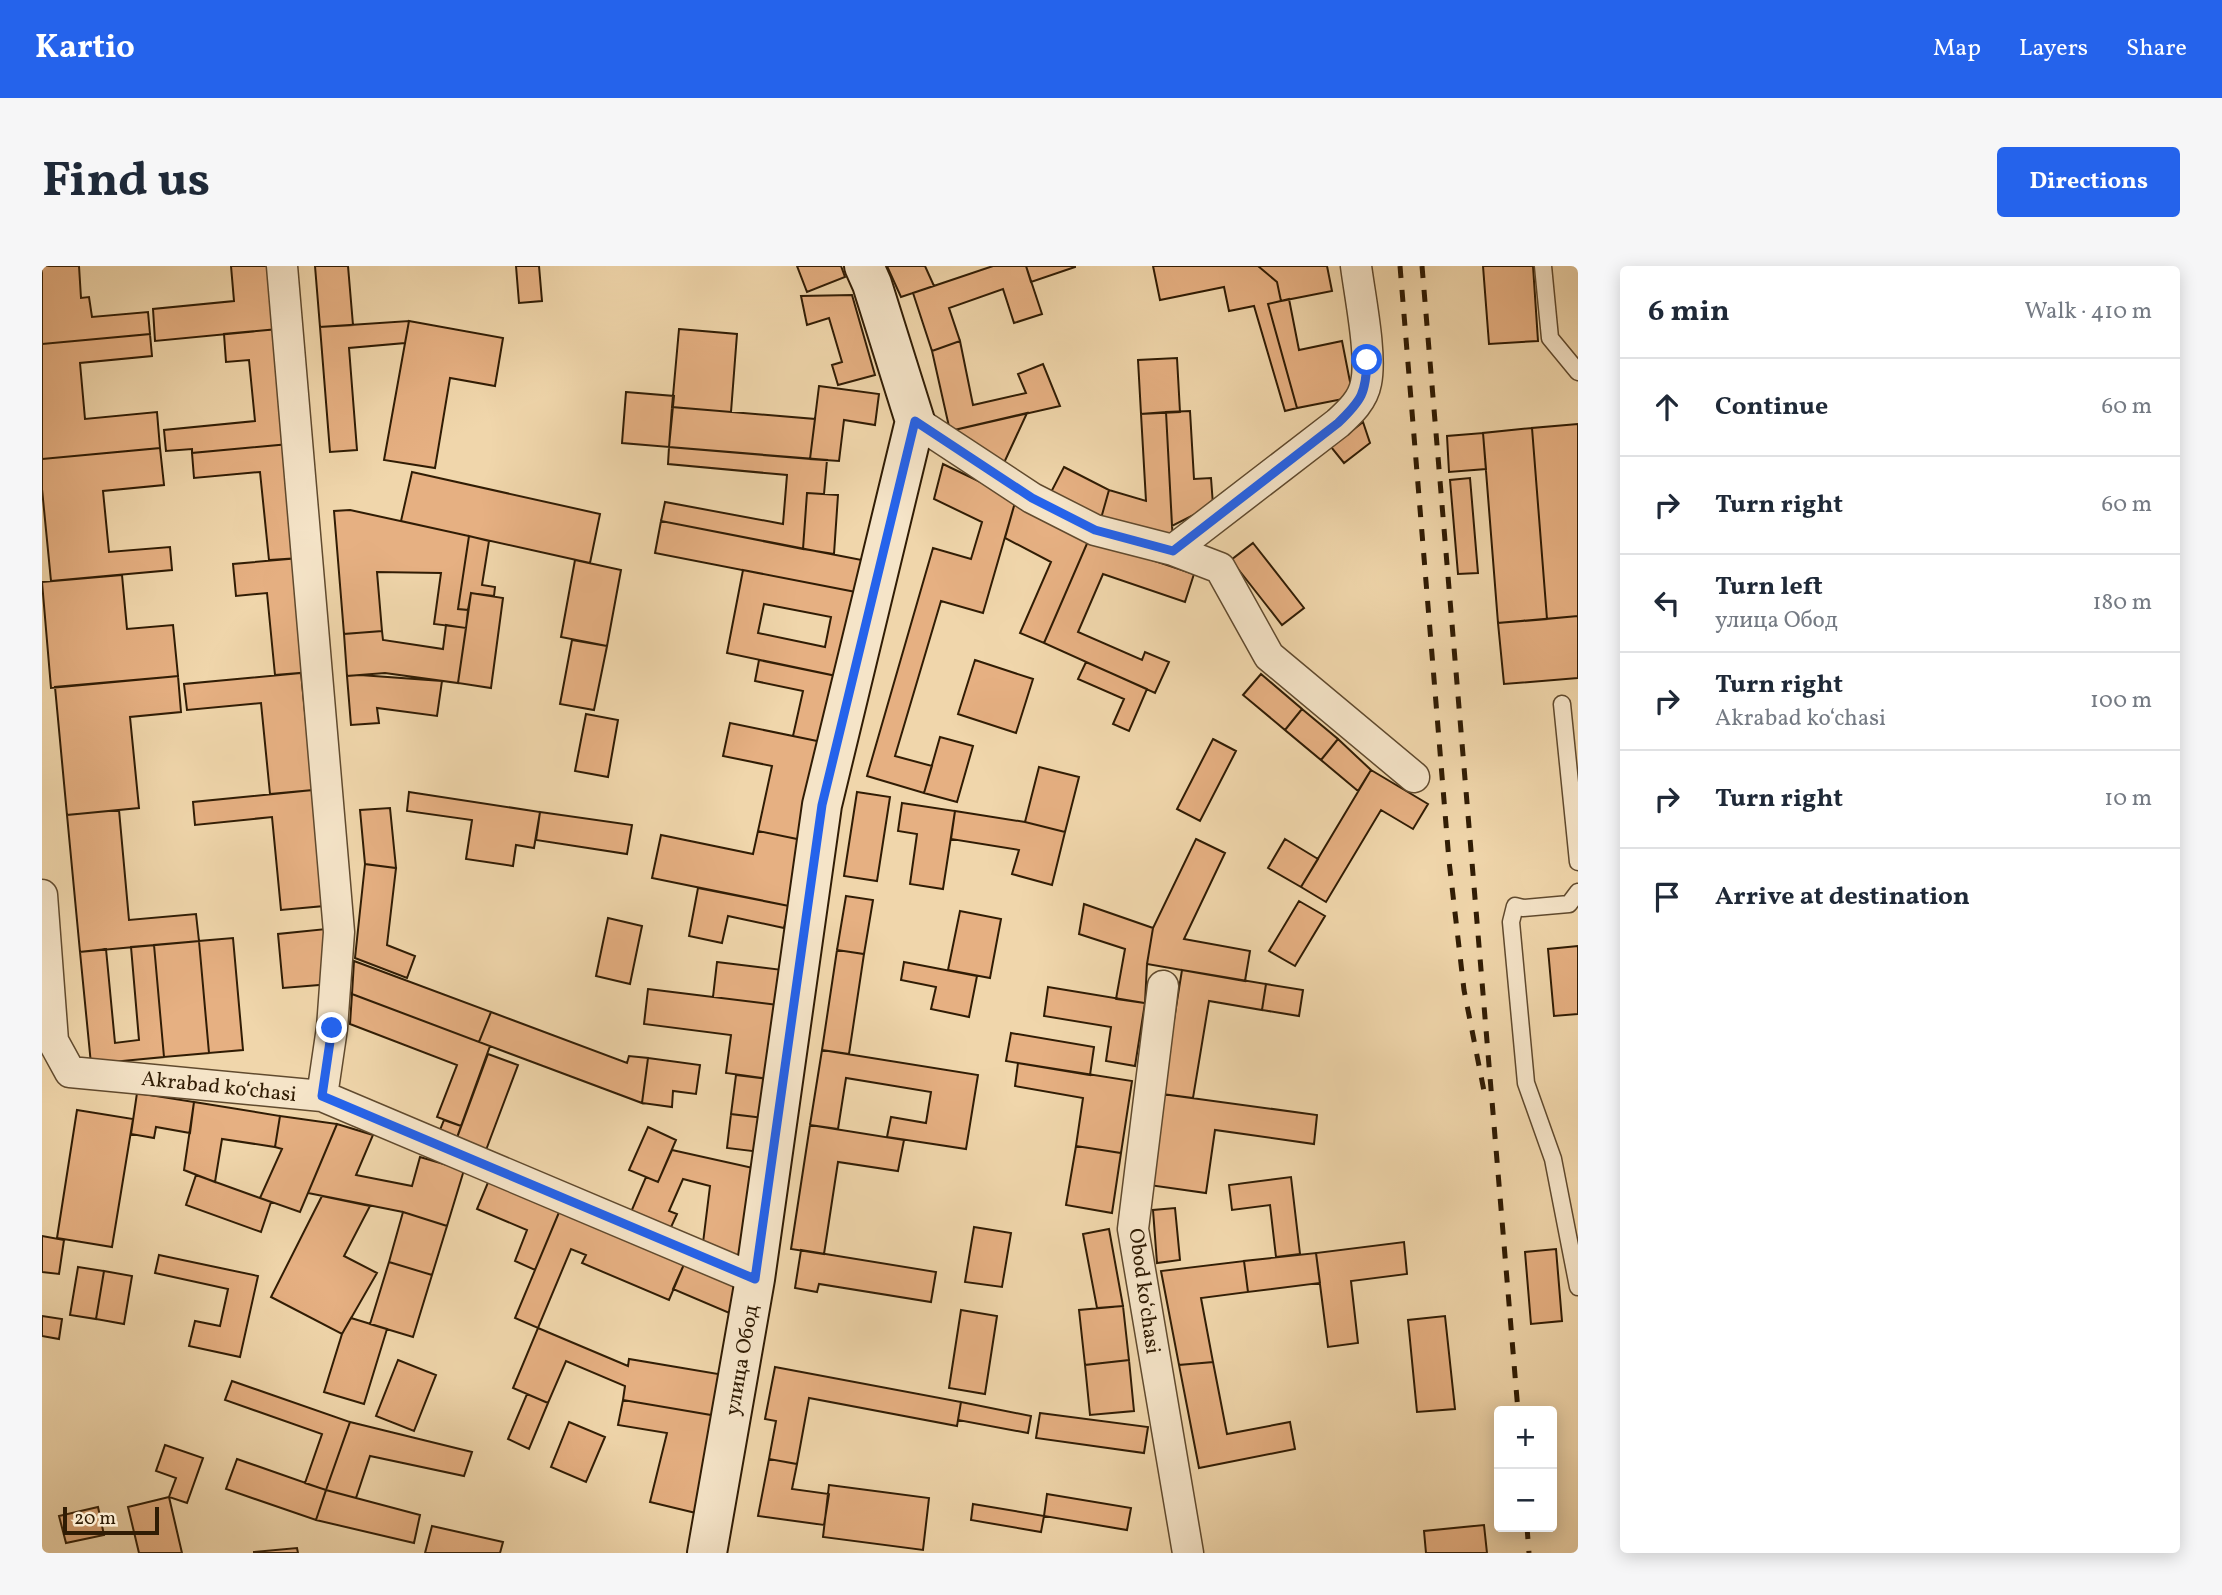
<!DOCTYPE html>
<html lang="en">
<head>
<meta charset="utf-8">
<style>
	:root { --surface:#fff; --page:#f6f6f7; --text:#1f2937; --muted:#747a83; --line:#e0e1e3; --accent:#2563eb }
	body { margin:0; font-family:Vollkorn,serif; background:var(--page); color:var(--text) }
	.controls { position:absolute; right:21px; bottom:21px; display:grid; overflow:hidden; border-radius:7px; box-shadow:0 4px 18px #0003 }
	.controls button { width:63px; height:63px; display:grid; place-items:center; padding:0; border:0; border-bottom:2px solid var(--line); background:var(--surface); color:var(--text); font:35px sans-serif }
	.scale { position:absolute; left:21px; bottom:18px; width:96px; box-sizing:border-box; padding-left:7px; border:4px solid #301c04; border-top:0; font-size:19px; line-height:24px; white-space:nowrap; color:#301c04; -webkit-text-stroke:5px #f5e4c8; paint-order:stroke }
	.stop { position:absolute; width:21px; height:21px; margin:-16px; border:5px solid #2563eb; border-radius:50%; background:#fff }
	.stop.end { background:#2563eb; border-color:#fff; box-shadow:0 2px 7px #0008 }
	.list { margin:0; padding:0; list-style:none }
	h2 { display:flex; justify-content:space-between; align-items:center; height:91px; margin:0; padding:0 28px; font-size:30px }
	h2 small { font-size:23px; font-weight:400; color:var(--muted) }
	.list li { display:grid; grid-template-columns:46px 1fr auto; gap:21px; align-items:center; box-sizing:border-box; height:98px; padding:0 28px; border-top:2px solid var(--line) }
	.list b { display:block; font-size:26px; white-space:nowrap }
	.list p { margin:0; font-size:23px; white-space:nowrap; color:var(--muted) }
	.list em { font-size:23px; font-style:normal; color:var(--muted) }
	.icon { flex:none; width:38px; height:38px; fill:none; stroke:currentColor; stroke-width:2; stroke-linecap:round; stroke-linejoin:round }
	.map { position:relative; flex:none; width:1536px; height:1287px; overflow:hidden; border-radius:7px }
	header { display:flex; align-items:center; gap:42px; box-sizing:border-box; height:98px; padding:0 35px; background:var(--accent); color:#fff }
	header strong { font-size:33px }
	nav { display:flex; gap:38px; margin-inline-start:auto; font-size:24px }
	.intro { display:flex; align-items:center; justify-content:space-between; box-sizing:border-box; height:168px; padding:0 42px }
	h1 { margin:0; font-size:49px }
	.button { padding:18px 32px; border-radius:7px; background:var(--accent); color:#fff; font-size:24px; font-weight:700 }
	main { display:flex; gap:42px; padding:0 42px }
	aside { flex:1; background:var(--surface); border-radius:7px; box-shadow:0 4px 18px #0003 }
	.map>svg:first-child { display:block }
	.building { fill:#e6b082; stroke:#301c04; stroke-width:2; fill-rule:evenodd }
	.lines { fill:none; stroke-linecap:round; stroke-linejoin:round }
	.lane-casing { stroke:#604a2e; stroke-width:19 }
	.street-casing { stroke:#604a2e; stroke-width:33 }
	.secondary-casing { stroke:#301c04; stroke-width:42 }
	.lane { stroke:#f5e4c8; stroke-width:16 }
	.street { stroke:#f5e4c8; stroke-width:30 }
	.secondary { stroke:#f5e4c8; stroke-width:38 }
	.rail { stroke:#301c04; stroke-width:5; stroke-dasharray:12 12; stroke-linecap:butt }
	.route { stroke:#2563eb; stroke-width:9 }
	.labels { text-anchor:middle; stroke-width:7; stroke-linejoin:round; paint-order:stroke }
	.street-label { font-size:21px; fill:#301c04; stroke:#f5e4c8 }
</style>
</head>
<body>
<header>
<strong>Kartio</strong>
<nav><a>Map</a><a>Layers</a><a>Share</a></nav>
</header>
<div class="intro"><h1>Find us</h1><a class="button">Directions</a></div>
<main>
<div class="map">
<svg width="1536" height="1287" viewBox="0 0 1536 1287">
	<rect width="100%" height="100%" fill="#f0d6ab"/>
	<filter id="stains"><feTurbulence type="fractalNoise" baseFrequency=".00286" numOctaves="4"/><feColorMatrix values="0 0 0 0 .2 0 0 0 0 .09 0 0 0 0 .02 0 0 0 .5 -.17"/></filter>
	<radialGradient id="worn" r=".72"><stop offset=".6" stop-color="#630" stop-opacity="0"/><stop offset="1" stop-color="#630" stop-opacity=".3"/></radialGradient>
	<path class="building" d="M 0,0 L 37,0 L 39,32 L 47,31 L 50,51 L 106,46 L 108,68 L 0,78 Z
		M 189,0 L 230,0 L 236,63 L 113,75 L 111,43 L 192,35 Z
		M 273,0 L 306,0 L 311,59 L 278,61 Z
		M 474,0 L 497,0 L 500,35 L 477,37 Z
		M 755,0 L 799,0 L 803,11 L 765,26 Z
		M 845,0 L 883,0 L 892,20 L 859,31 Z
		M 951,0 L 984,0 L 1000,48 L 972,57 L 961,23 L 907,42 L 918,75 L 890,85 L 871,27 Z
		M 984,0 L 1033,0 L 1033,1 L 989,16 Z
		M 1111,0 L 1216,0 L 1235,16 L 1239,35 L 1226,38 L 1255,142 L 1243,145 L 1212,40 L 1187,45 L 1182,21 L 1118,34 Z
		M 1216,0 L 1285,0 L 1290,25 L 1239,35 L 1235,16 Z
		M 1441,0 L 1491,0 L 1496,75 L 1447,78 Z
		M 810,29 L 833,109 L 796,119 L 790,99 L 800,96 L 787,52 L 765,59 L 759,30 Z
		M 1247,33 L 1257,84 L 1300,75 L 1311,131 L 1255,142 L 1226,38 Z
		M 367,55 L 363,77 L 307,82 L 315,184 L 288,186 L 278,61 Z
		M 367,55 L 461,72 L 453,120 L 408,112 L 393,202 L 342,194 Z
		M 236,63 L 247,178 L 150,187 L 150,183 L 124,185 L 122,164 L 213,155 L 207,94 L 184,96 L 182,68 Z
		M 637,63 L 695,68 L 689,146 L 630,141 Z
		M 108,68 L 110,90 L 38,97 L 43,153 L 115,146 L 118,182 L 0,193 L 0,78 Z
		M 918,75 L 931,139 L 984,127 L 976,108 L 1001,98 L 1018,140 L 908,165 L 890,85 Z
		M 1135,92 L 1138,146 L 1099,148 L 1096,94 Z
		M 777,120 L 837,128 L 833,159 L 802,154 L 797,195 L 768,193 Z
		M 584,126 L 632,130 L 627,181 L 580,177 Z
		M 630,141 L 773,153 L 768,193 L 627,181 Z
		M 1148,145 L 1152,213 L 1169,212 L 1171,239 L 1130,260 L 1124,146 Z
		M 1124,146 L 1131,278 L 1058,256 L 1067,224 L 1104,235 L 1099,148 Z
		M 985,147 L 961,199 L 908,165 Z
		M 1321,156 L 1328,177 L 1302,197 L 1289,181 Z
		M 1536,158 L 1536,350 L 1505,353 L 1490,162 Z
		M 1490,162 L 1505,353 L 1456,357 L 1441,167 Z
		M 1441,167 L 1444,203 L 1407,206 L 1405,170 Z
		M 247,178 L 258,292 L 227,294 L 218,206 L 152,212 L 150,187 Z
		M 627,181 L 785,194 L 782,228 L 765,227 L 761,283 L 619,255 L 623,236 L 741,258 L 745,209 L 626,198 Z
		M 118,182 L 122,219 L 61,225 L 67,286 L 128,281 L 130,304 L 9,315 L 0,223 L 0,193 Z
		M 901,198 L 974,233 L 941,347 L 899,335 L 853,490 L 890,500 L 882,527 L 825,510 L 891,282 L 929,293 L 940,256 L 892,233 Z
		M 1022,201 L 1067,224 L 1058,256 L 1007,230 Z
		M 370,206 L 558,248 L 548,297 L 359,255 Z
		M 1428,212 L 1436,307 L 1416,308 L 1408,214 Z
		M 765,227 L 796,229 L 792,288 L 761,283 Z
		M 974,233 L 1047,273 L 1002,377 L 978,367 L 1009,296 L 963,272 Z
		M 308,244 L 427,270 L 416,343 L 426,344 L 424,362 L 392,358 L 399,307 L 335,306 L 340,365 L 302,368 L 292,245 Z
		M 619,255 L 830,296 L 824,328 L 613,287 Z
		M 427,270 L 447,275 L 440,319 L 453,321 L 452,330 L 429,327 L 426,344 L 416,343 Z
		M 1047,273 L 1152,308 L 1143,336 L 1061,308 L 1036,366 L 1100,394 L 1103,386 L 1127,396 L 1113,427 L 1002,377 Z
		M 1211,277 L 1262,342 L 1240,359 L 1189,294 Z
		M 258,292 L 269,406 L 233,409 L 225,327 L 194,330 L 191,298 Z
		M 533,294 L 579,304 L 565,380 L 519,371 Z
		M 701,304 L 824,328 L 804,412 L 685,387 ZM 722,338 L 789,351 L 783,381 L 716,367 Z
		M 80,309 L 85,363 L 131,359 L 136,410 L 9,422 L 0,316 Z
		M 429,327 L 461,332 L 449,422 L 416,417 Z
		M 1536,350 L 1536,412 L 1462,418 L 1456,357 Z
		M 404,359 L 424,362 L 416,417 L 343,407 L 305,410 L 302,368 L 340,365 L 341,374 L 401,383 Z
		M 530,374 L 565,380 L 552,444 L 518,438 Z
		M 717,394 L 794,410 L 780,476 L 751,470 L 761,425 L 713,415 Z
		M 933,394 L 991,413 L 974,467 L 916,448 Z
		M 1044,396 L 1105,423 L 1087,465 L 1071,458 L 1082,433 L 1036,413 Z
		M 259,407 L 271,524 L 228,528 L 219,437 L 145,444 L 142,418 Z
		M 1219,408 L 1260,443 L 1243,464 L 1201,429 Z
		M 318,409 L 400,415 L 395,450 L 335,442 L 337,457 L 309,459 L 305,410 Z
		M 136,410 L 139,446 L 88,451 L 97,542 L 25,549 L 13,421 Z
		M 1260,443 L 1296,473 L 1279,494 L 1243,464 Z
		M 544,448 L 576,454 L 566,511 L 533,505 Z
		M 688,457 L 780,476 L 760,574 L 716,565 L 730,500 L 681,490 Z
		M 898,471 L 931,480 L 915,536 L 882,527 Z
		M 1171,473 L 1194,485 L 1158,555 L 1135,543 Z
		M 1296,473 L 1329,504 L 1316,525 L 1279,494 Z
		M 997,501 L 1037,511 L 1023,566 L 983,556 Z
		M 1329,504 L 1386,538 L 1371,563 L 1339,544 L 1284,636 L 1259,621 Z
		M 271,524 L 282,640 L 239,644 L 230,551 L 153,559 L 151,536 Z
		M 367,526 L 498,546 L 492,582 L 474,579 L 471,600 L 424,593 L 430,554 L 365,545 Z
		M 815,526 L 848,531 L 835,615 L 802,610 Z
		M 860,537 L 913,545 L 901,623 L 868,618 L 875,568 L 856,565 Z
		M 348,542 L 354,602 L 323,598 L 318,544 Z
		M 77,544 L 87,654 L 154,648 L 157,675 L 38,686 L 25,549 Z
		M 913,545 L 983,556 L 1023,566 L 1010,619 L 970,608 L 977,584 L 909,573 Z
		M 498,546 L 590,559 L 585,588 L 494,574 Z
		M 716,565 L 760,574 L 747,640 L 610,612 L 619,569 L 711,588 Z
		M 1154,573 L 1183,587 L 1142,673 L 1208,685 L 1203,715 L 1105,698 L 1111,662 Z
		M 1243,573 L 1276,593 L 1259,621 L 1226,602 Z
		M 323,598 L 354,602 L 345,679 L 373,690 L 365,712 L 313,692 Z
		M 656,622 L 747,640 L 742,662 L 686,650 L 680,677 L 647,670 Z
		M 804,630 L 831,634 L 822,688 L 795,684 Z
		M 1257,635 L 1283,650 L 1253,700 L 1227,685 Z
		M 1042,638 L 1111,662 L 1105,698 L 1103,737 L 1074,733 L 1083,683 L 1037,668 Z
		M 918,645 L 959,653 L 948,712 L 906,704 Z
		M 566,652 L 600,660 L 588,718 L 554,710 Z
		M 284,663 L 289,718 L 241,722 L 236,668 Z
		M 191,672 L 201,784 L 167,787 L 157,675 Z
		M 157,675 L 167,787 L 122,791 L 112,679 Z
		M 112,679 L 122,791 L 49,798 L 38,686 L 64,683 L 73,777 L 97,774 L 89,681 Z
		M 1536,680 L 1536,748 L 1512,750 L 1506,683 Z
		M 795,684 L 822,688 L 807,788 L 780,784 Z
		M 312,695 L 449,746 L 437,776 L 310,728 Z
		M 675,696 L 741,704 L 736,739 L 671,731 Z
		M 862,696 L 935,710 L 927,751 L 889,743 L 894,721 L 859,714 Z
		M 1140,704 L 1224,718 L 1220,744 L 1167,735 L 1151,832 L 1120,828 Z
		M 1224,718 L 1261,724 L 1257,750 L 1220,744 Z
		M 1006,721 L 1103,737 L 1093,800 L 1064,795 L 1069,761 L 1002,750 Z
		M 606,723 L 736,739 L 727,813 L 684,807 L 689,769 L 602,758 Z
		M 310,728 L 448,780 L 419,860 L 395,851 L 415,799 L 308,758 Z
		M 449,746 L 585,797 L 587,790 L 606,792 L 600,837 L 437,776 Z
		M 969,767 L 1052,781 L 1048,809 L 964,795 Z
		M 780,784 L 936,809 L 924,883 L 845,871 L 849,851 L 884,857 L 889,826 L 804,812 L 796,863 L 768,859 Z
		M 446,788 L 476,799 L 441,892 L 412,880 Z
		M 606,792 L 658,799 L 654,828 L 631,825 L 630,841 L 600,837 Z
		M 976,797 L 1090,815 L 1079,887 L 1034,880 L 1041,832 L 973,820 Z
		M 694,809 L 727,813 L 723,852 L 689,848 Z
		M 95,827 L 152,836 L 148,867 L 114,861 L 112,872 L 89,868 Z
		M 1120,828 L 1275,849 L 1272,878 L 1173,864 L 1164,927 L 1107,919 Z
		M 152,836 L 238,850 L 233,881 L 180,873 L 173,916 L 142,904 Z
		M 35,844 L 91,853 L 70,981 L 15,972 Z
		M 689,848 L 723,852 L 718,886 L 685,882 Z
		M 238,850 L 295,858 L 258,946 L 218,932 L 240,883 L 233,881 Z
		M 402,854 L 419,860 L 412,880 L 394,874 Z
		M 295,858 L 331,869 L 314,909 L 370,920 L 378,891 L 422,904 L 405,960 L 361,946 L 266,927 Z
		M 768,859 L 862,874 L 856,905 L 796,896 L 782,988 L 749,983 Z
		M 606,861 L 634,874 L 616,916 L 587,904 Z
		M 1034,880 L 1079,887 L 1070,947 L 1024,939 Z
		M 630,884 L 720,904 L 707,1005 L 660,985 L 668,920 L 641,913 L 627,945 L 635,948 L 625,970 L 586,953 L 604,911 L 616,916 Z
		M 154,909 L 229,936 L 219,966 L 144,939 Z
		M 1249,911 L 1258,988 L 1234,991 L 1228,939 L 1190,944 L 1187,919 Z
		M 447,914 L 518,944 L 493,1004 L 473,995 L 485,964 L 435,943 Z
		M 280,930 L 328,940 L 302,990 L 335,1007 L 300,1068 L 229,1031 Z
		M 1133,942 L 1138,994 L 1115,997 L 1111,944 Z
		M 518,944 L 643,996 L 627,1034 L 540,997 L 544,989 L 529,983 L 496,1062 L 473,1052 Z
		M 361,946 L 405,960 L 390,1009 L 347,996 Z
		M 932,961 L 969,967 L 960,1021 L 923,1016 Z
		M 1067,963 L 1081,1040 L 1055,1042 L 1041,968 Z
		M 0,970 L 22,974 L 17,1008 L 0,1006 Z
		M 1362,976 L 1365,1008 L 1309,1015 L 1316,1077 L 1286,1081 L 1274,987 Z
		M 1514,983 L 1520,1055 L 1489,1058 L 1483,986 Z
		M 759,984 L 894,1006 L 889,1036 L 777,1018 L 775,1026 L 753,1022 Z
		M 1274,987 L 1278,1017 L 1206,1026 L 1202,995 Z
		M 117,989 L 216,1010 L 198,1091 L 147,1080 L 153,1055 L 178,1060 L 186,1023 L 113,1007 Z
		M 1202,995 L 1206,1026 L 1159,1032 L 1171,1096 L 1137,1099 L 1119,1005 Z
		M 347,996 L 390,1009 L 371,1071 L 328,1058 Z
		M 643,996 L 703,1022 L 692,1049 L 631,1023 Z
		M 36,1001 L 62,1005 L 54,1053 L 28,1049 Z
		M 62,1005 L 90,1010 L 82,1058 L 54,1053 Z
		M 1081,1040 L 1087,1094 L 1043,1099 L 1037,1044 Z
		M 919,1044 L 955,1050 L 943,1128 L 907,1122 Z
		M 0,1050 L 20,1053 L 17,1073 L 0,1070 Z
		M 1403,1050 L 1413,1143 L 1375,1146 L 1366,1054 Z
		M 309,1052 L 345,1063 L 322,1138 L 282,1126 L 300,1068 Z
		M 496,1062 L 586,1100 L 587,1093 L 688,1110 L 681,1151 L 581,1134 L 583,1120 L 524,1095 L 506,1137 L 471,1122 Z
		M 356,1094 L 394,1109 L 372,1165 L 334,1150 Z
		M 1087,1094 L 1092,1145 L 1048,1149 L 1043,1099 Z
		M 1171,1096 L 1185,1168 L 1248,1156 L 1253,1183 L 1157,1202 L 1137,1099 Z
		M 733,1101 L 919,1136 L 915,1160 L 767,1132 L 755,1198 L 727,1193 L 734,1155 L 723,1153 Z
		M 190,1115 L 308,1156 L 284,1224 L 263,1217 L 280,1168 L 183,1134 Z
		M 485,1128 L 506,1137 L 487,1183 L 466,1173 Z
		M 581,1134 L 681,1151 L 658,1248 L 608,1236 L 625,1167 L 576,1159 Z
		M 919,1136 L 989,1150 L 986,1167 L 916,1154 Z
		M 998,1147 L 1106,1161 L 1102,1187 L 994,1172 Z
		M 308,1156 L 430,1186 L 422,1210 L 328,1190 L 314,1232 L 284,1224 Z
		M 527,1156 L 563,1171 L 544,1216 L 509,1201 Z
		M 123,1179 L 161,1192 L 145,1237 L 127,1231 L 134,1212 L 114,1205 Z
		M 195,1193 L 284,1224 L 274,1254 L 184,1223 Z
		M 727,1193 L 755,1198 L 750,1223 L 787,1228 L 782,1259 L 716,1250 Z
		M 787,1219 L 887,1232 L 881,1284 L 781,1271 Z
		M 284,1224 L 378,1249 L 372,1277 L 274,1254 Z
		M 1005,1228 L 1089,1242 L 1085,1264 L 1002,1250 Z
		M 127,1231 L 140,1287 L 97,1287 L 86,1241 Z
		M 931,1238 L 1002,1250 L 999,1266 L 929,1254 Z
		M 56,1241 L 62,1269 L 24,1277 L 17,1250 Z
		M 1442,1259 L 1445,1287 L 1384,1287 L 1382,1265 Z
		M 390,1260 L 461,1276 L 458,1287 L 383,1287 Z
		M 255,1282 L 256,1287 L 212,1287 L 212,1286 Z"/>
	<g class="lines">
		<defs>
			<path id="lane" d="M 1501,0 L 1508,72 L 1536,106
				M 1520,438 L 1536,596
				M 1536,626 L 1527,638 L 1481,642 L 1473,640 L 1469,656 L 1484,817 L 1511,893 L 1536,1021"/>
			<path id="street" d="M 240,0 L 297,666 L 290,762 L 280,830
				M 873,155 L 990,232 L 1053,264 L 1131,284 L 1178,302 L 1227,390 L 1372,511
				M 1131,284 L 1296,157 C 1308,146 1321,134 1324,117 C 1330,89 1318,31 1314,0
				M 0,629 L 11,775 L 28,806 L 280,830 L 713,1013
				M 1121,720 L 1091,963 L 1146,1287"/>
			<path id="secondary" d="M 665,1287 L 713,1013 L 780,539 L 873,155 L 830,18 L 822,0"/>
		</defs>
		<use href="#lane" class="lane-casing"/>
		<use href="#street" class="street-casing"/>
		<use href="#secondary" class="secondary-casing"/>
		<use href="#lane" class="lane"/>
		<use href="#street" class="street"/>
		<use href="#secondary" class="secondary"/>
		<path class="rail" d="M 1358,0 L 1407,595 L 1422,724 L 1443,830
			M 1380,0 L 1476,1145
			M 1485,1261 L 1487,1287"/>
	</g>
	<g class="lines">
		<path class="route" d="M 290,762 L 280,830 L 713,1013 L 780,539 L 873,155 L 990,232 L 1053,264 L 1131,285 L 1296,157 C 1320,134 1324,127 1325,94"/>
	</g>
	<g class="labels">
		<g class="street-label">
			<text transform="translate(177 820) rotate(6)" y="7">Akrabad koʻchasi</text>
			<text transform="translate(1103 1025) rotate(82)" y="7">Obod koʻchasi</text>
			<text transform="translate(699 1094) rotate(-80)" y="7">улица Обод</text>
		</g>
	</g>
	<rect width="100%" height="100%" filter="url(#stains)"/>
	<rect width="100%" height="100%" fill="url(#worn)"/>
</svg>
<div class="controls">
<button>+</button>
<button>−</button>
</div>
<div class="scale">20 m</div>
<div class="stop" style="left:1325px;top:94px"></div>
<div class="stop end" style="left:290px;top:762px"></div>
</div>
<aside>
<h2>6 min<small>Walk · 410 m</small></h2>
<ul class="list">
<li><svg class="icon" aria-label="ahead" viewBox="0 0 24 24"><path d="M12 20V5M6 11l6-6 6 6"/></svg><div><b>Continue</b></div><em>60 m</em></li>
<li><svg class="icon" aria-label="right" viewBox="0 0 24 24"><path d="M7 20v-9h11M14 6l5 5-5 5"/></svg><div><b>Turn right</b></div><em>60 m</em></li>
<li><svg class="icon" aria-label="left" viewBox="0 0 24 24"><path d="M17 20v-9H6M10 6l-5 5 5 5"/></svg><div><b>Turn left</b><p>улица Обод</p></div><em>180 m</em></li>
<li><svg class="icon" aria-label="right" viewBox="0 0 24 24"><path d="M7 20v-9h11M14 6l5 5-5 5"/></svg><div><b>Turn right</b><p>Akrabad koʻchasi</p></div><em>100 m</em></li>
<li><svg class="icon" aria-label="right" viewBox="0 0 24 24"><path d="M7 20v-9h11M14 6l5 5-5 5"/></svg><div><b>Turn right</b></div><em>10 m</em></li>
<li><svg class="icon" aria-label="arrive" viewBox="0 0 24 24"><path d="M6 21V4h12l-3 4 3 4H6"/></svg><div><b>Arrive at destination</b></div></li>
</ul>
</aside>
</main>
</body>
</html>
